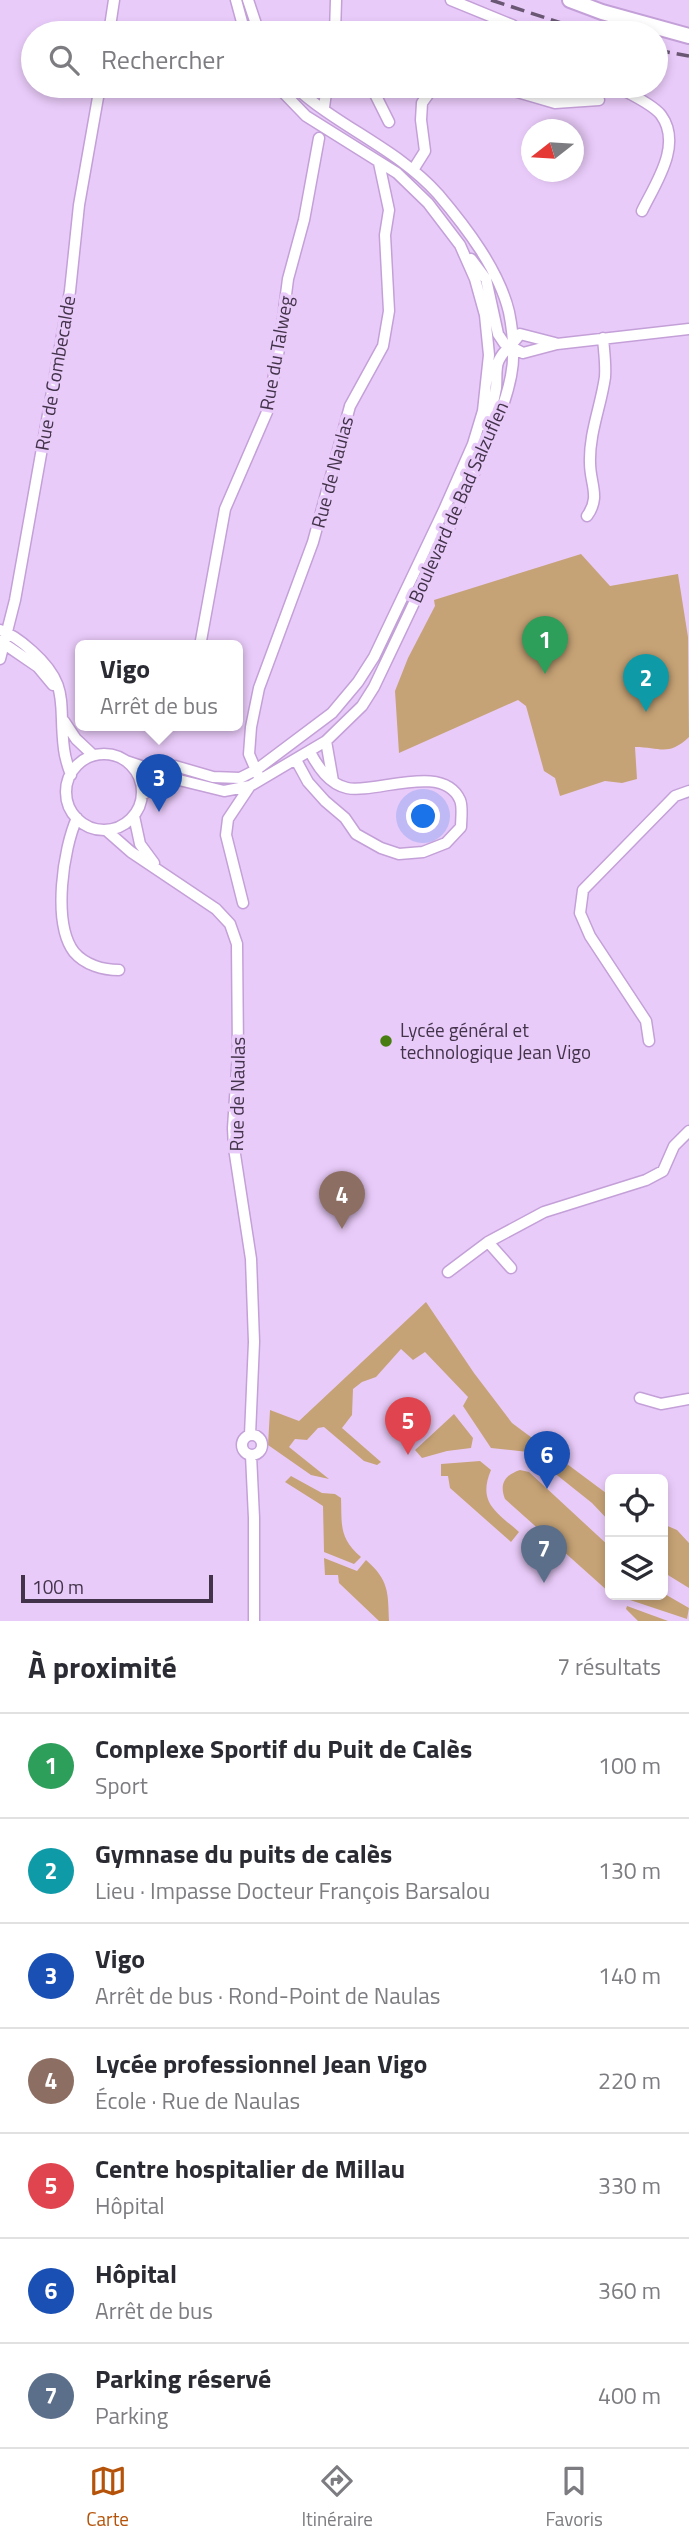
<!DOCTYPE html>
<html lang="fr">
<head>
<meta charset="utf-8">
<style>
	:root { --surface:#fff; --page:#f7f7f7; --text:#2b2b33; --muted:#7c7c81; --line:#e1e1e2; --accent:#b45309 }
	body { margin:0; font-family:"Titillium Web",sans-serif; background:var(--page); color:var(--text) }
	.controls { position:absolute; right:21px; bottom:21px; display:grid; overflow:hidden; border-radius:10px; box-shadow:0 4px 10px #0003 }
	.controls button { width:63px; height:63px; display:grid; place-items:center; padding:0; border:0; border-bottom:2px solid var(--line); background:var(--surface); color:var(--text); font:35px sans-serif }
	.compass { position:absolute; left:521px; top:119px; width:63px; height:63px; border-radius:50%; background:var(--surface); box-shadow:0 4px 10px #0003; rotate:253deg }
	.scale { position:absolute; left:21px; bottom:18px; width:192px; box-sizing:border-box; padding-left:7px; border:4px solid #42334a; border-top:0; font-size:19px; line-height:24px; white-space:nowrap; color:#42334a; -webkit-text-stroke:5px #e9cbf9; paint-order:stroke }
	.you { position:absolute; left:424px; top:817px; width:24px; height:24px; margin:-18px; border:5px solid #fff; border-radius:50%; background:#1a73e8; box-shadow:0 0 0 10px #1a73e833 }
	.badge { display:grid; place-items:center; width:46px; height:46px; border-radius:50%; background:var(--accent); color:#fff; font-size:23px; font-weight:700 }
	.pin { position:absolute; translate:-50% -58px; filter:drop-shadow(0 2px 4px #0008) }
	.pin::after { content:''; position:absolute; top:37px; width:24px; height:21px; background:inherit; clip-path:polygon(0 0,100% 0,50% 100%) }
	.popup { position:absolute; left:75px; top:640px; width:168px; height:91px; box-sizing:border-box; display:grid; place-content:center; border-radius:10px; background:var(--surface); filter:drop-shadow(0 2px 5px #0005); font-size:23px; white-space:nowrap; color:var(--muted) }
	.popup b { font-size:26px; color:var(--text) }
	.popup::after { content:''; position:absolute; left:50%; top:100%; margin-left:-14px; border:14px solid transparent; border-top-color:var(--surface) }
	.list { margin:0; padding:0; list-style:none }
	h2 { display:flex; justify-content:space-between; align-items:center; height:91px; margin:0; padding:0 28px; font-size:30px }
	h2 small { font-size:23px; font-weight:400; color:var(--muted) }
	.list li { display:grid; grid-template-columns:46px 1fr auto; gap:21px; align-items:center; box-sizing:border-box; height:105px; padding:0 28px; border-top:2px solid var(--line) }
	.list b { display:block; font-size:26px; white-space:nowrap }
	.list p { margin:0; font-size:23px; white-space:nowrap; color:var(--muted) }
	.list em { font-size:23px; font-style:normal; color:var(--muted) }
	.icon { flex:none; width:38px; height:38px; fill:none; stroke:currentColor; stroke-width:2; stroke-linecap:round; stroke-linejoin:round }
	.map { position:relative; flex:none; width:689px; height:1621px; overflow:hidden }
	.search { position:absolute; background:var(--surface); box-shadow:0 4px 10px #0003; left:21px; right:21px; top:21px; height:77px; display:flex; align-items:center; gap:18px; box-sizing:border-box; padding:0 24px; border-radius:38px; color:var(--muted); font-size:26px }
	.sheet { height:826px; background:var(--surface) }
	nav { display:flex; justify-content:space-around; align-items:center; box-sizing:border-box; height:98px; border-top:2px solid var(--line); background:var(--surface); font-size:19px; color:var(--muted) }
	nav a { display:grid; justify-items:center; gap:4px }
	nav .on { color:var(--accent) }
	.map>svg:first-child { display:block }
	.green { fill:#c6a376 }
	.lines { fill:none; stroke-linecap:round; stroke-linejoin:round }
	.minor-casing { stroke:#c4a0d8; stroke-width:13 }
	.secondary-casing { stroke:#c4a0d8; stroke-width:18 }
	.minor { stroke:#fff; stroke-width:10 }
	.secondary { stroke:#fff; stroke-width:14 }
	.rail { stroke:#695773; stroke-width:3.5; stroke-dasharray:14 7; stroke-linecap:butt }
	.poi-dot { fill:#487d11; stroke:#e9cbf9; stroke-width:2.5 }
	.labels { text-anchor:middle; stroke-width:7; stroke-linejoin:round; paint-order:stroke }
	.street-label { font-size:19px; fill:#42334a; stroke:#e9cbf9 }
	.poi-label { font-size:19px; fill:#42334a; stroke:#e9cbf9; text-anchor:start }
</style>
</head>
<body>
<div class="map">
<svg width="689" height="1621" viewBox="0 0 689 1621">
	<rect width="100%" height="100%" fill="#e9cbf9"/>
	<path class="green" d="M 581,554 L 610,586 L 678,574 L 688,637 L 689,737 C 668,757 660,747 635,747 L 637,779 L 622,783 L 605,781 L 560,796 L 555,778 L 544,771 L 526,706 L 518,700 L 399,753 L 395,691 L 408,658 L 435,606 L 434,600 Z
		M 426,1302 L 474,1373 L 512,1423 L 610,1496 L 610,1522 L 592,1503 L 528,1452 L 491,1448 L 463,1406 L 468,1397 L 425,1352 L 413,1360 L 401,1349 L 376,1377 L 362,1382 L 353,1389 L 352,1415 L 342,1428 L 381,1462 L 377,1465 L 364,1461 L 324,1427 L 318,1428 L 307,1440 L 295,1439 L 289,1447 L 329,1479 L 311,1475 L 268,1445 L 270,1410 L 299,1421 Z
		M 454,1414 L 473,1438 L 471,1448 L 447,1451 L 422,1458 L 415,1450 Z
		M 480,1461 L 491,1470 C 477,1503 497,1512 519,1532 L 511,1542 L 450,1488 L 448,1476 L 441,1476 L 441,1464 Z
		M 520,1470 L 529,1472 L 610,1547 L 610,1593 L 505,1499 C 499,1484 505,1475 520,1470 Z
		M 291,1476 L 322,1493 L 335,1494 L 341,1498 C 342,1526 339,1538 361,1557 L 354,1564 L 324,1552 L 323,1506 L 285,1482 Z
		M 663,1524 L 677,1530 L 689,1543 L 689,1588 L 663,1572 Z
		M 324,1558 L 357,1571 L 366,1560 C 389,1580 388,1592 389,1621 L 379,1621 L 339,1583 L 338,1575 L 325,1575 Z
		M 663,1593 L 689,1608 L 687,1619 L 615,1595 Z
		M 627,1606 L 668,1621 L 638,1621 L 626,1609 Z"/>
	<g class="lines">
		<defs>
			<path id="minor" d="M 236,0 L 245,33
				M 248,0 L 259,33
				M 451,0 L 512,25 L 524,33
				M 109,33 L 114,0
				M 335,33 L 336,0
				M 371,86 L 389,122
				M 497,86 L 555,103 L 599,100
				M 615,86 C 627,92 654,105 661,115 C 683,145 655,184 642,211
				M 324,107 L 327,86
				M 413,170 L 425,151 L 421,120 L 422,103 L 434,86
				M 471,259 L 486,279 L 498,334 L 504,343 L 523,353 L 557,344 L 689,329
				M 483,425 C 490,413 494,401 496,388 C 497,379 495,367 499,360 C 504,349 514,344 520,334 L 555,343
				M 587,516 C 601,497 590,484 590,463 C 589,433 601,406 605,377 C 606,364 604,351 603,338
				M 0,630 C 12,634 22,642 32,651 C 71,686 58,703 64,749 C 65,758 68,767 71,775
				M 0,641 L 38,667 L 53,685
				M 200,646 L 225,509 L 267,412 L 279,349 L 288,279 L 304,220 L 319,138
				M 0,659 L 15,600 L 70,291 L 79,205 L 100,86
				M 64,721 L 76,739 L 93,755
				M 326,741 L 333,781
				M66 792a38 38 0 1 1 76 0a38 38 0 1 1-76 0Z
				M 296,760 L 308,782 L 325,801 L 345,818 L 356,834 L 381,848 L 399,854 L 423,852 L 446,843 L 461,827 C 461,819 463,807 460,800 C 443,762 376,794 347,788 C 329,784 318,767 310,752
				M 126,761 L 144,767 L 175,766 L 213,777 L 240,778 L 256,770 L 332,713 L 358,682 L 374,657 L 443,512 L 473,444 L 483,411 L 489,355 L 485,315 L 475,279 L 460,245 L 428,203 L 397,173 L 306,116 L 277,86
				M 258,775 L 249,754 L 251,727 L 259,688 L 313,542 L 350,406 L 383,346 L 389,311 L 385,235 L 389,210 L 379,163
				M 142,795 L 161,783 L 175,779 L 224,791 L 250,786 L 326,741 L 362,706 L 374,687 C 407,618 440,549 471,480 C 486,446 504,412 511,376 C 515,356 513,332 509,312 C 499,270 466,227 438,194 C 398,149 338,127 294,86
				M 134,816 L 140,844 L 154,863
				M 77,818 C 63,849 52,923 74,952 C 85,965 103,970 119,970
				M 106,830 L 131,852 L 216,909 L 230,924 L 237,944 L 238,1053 L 233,1128 L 234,1148 L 251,1259 L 254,1342 L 250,1435
				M 243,903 L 226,835 L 228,819 L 250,786
				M 649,1041 L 646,1021 L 590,936 L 580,913 L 583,890 L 675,796 L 689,791
				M 511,1268 L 488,1242 L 544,1212 L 646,1180 L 663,1171 L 674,1146 L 689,1131
				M 448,1272 L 488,1242
				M 640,1398 L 661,1404 L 689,1399
				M242 1445a10 10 0 1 1 20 0a10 10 0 1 1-20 0Z
				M 251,1455 L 254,1518 L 254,1621"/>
			<path id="secondary" d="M 570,0 L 602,12 L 689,36"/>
		</defs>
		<use href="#minor" class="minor-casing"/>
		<use href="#secondary" class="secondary-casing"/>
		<use href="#minor" class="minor"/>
		<use href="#secondary" class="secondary"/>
		<path class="rail" d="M 491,0 L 592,33
			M 656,50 L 689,56"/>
	</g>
	<circle class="poi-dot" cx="386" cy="1041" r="7"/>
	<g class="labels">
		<g class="street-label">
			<text transform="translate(276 353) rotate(-80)" y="7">Rue du Talweg</text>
			<text transform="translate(55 373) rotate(-80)" y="7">Rue de Combecalde</text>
			<text transform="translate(332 472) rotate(-75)" y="7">Rue de Naulas</text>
			<text transform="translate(458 502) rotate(-66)" y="7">Boulevard de Bad Salzuflen</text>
			<text transform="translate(237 1094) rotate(-89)" y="7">Rue de Naulas</text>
		</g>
		<g class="poi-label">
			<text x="400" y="1037">Lycée général et<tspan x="400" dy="22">technologique Jean Vigo</tspan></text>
		</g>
	</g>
</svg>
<div class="controls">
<button><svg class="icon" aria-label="locate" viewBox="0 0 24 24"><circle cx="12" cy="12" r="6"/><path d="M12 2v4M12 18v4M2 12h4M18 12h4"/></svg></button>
<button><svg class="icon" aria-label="layers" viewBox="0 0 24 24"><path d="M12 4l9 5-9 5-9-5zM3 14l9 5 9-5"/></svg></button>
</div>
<svg class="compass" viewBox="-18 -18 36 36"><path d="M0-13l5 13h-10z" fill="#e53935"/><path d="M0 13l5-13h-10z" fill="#7c7c81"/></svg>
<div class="scale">100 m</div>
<div class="you"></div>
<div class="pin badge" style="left:545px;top:674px;background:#2e9e5b">1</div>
<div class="pin badge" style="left:646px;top:712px;background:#0f9aa8">2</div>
<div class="pin badge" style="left:159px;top:812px;background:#1a4fb4">3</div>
<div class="popup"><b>Vigo</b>Arrêt de bus</div>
<div class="pin badge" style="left:342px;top:1229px;background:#8d6e63">4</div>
<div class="pin badge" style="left:408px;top:1455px;background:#e0444e">5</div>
<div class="pin badge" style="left:547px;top:1489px;background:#1a4fb4">6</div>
<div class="pin badge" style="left:544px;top:1583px;background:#5c6f8a">7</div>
<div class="search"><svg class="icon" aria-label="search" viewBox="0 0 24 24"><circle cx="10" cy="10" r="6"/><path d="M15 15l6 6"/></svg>Rechercher</div>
</div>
<section class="sheet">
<h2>À proximité<small>7 résultats</small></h2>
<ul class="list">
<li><span class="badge" style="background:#2e9e5b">1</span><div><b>Complexe Sportif du Puit de Calès</b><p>Sport</p></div><em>100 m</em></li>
<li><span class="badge" style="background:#0f9aa8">2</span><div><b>Gymnase du puits de calès</b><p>Lieu · Impasse Docteur François Barsalou</p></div><em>130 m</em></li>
<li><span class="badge" style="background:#1a4fb4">3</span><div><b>Vigo</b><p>Arrêt de bus · Rond-Point de Naulas</p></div><em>140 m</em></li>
<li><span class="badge" style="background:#8d6e63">4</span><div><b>Lycée professionnel Jean Vigo</b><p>École · Rue de Naulas</p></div><em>220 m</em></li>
<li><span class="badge" style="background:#e0444e">5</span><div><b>Centre hospitalier de Millau</b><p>Hôpital</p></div><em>330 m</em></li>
<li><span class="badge" style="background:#1a4fb4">6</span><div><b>Hôpital</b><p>Arrêt de bus</p></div><em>360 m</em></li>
<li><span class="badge" style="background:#5c6f8a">7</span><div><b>Parking réservé</b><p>Parking</p></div><em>400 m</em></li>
</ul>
</section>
<nav>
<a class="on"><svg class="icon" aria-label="map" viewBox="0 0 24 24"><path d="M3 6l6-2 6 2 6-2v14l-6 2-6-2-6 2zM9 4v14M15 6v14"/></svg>Carte</a>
<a><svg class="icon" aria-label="directions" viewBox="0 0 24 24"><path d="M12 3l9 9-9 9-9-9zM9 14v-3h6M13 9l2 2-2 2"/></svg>Itinéraire</a>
<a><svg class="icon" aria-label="saved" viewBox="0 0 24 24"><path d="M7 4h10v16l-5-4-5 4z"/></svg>Favoris</a>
</nav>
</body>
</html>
